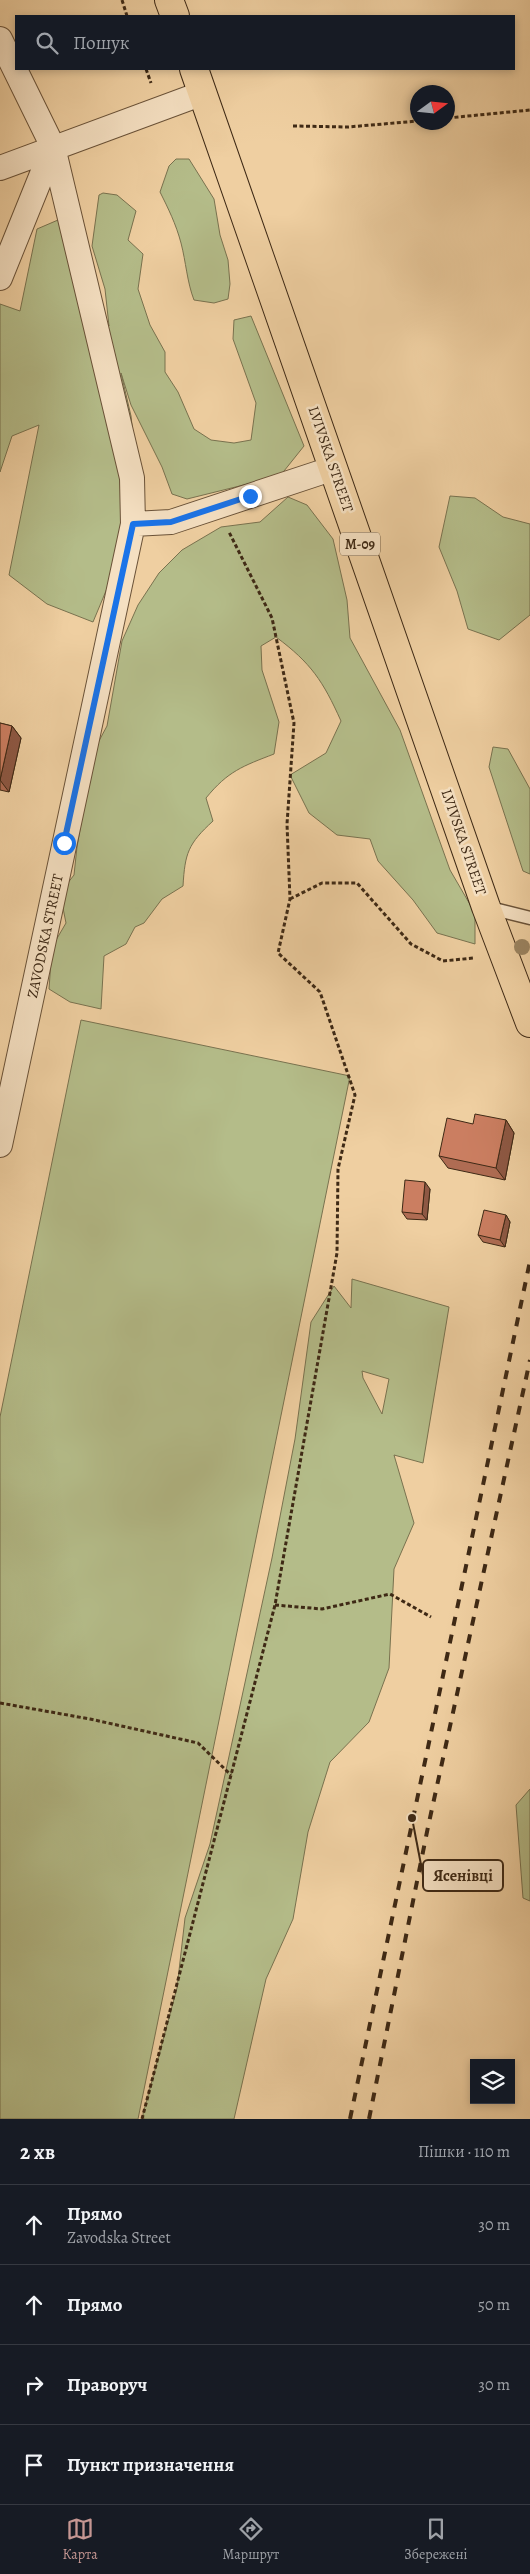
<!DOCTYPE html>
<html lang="uk">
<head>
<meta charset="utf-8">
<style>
	:root { --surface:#171b24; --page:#242831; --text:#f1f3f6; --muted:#9ea1a6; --line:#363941; --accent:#c59692 }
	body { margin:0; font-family:Alegreya,serif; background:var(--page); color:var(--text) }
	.controls { position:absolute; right:15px; bottom:15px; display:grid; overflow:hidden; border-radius:0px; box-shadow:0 2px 8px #0003 }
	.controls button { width:45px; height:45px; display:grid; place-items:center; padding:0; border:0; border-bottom:1px solid var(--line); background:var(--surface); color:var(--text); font:25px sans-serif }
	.compass { position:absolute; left:410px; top:85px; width:45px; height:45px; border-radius:50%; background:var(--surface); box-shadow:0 2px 8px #0003; rotate:75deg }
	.stop { position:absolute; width:15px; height:15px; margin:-11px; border:4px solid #1a73e8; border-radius:50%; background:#fff }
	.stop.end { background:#1a73e8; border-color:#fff; box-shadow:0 1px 5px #0008 }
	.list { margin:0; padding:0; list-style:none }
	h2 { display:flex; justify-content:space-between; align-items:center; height:65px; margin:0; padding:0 20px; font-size:21px }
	h2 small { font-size:16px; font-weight:400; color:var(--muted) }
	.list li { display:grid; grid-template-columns:32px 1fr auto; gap:15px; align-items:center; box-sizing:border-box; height:80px; padding:0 20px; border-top:1px solid var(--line) }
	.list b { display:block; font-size:19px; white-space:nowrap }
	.list p { margin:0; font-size:16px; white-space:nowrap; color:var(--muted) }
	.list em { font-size:16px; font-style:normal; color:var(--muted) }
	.icon { flex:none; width:28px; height:28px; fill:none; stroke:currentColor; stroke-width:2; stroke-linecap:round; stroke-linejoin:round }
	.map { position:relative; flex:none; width:530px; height:2119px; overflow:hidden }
	.search { position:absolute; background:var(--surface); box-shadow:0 2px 8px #0003; left:15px; right:15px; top:15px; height:55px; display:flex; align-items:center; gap:12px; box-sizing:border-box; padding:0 18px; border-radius:0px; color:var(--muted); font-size:19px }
	.sheet { height:385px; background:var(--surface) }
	nav { display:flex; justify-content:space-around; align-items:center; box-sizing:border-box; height:70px; border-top:1px solid var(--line); background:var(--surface); font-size:14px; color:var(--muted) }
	nav a { display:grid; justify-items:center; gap:2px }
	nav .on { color:var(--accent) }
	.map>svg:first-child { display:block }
	.green { fill:#b4bc89; stroke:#79724f; fill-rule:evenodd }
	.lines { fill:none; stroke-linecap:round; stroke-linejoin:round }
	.service-casing { stroke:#6a5238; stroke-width:15 }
	.minor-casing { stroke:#6a5238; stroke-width:26 }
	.trunk-casing { stroke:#3e2915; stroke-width:30 }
	.path { stroke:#3e2915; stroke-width:3; stroke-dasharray:4 2.5; stroke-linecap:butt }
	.service { stroke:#f5e0c2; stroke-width:12 }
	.minor { stroke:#f5e0c2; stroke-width:24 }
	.trunk { stroke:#efcfa1; stroke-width:28 }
	.rail { stroke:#3e2915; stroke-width:4; stroke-dasharray:9 9; stroke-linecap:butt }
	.tree { fill:#9b8461 }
	.wall { fill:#af6c53; stroke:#3e2915 }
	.shaded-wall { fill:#8e5844; stroke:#3e2915 }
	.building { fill:#cb7e61; stroke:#3e2915 }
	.route { stroke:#1a73e8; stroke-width:6 }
	.labels { text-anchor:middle; stroke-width:5; stroke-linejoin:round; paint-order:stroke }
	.shield { fill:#f5e0c2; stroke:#756049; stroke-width:1 }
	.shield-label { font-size:14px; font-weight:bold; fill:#3e2915 }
	.street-label { font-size:15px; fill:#3e2915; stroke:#f5e0c2 }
	.leader { fill:none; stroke:#3e2915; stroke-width:2 }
	.callout-dot { fill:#3e2915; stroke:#f5e0c2; stroke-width:2 }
	.callout { fill:#f5e0c2; stroke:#3e2915; stroke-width:2 }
	.callout-label { font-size:16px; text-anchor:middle; font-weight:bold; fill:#3e2915 }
</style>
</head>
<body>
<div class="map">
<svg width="530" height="2119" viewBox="0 0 530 2119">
	<rect width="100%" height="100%" fill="#efcfa1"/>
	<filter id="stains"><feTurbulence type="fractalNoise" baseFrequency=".004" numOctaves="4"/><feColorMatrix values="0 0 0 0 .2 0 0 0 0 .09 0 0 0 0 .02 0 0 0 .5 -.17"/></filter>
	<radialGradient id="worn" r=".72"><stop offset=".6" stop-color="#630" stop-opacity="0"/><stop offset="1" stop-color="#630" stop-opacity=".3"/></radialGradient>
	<path class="green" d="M 176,159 L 189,159 L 214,199 L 220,235 L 228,260 L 230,284 L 228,299 L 214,303 L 194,300 C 187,282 186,262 181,243 C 176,224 168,208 160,192 L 169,166 Z
		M 103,193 L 117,195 L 136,211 L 128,240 L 143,254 L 138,289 L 150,325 L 165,352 L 165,372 L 178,392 L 194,429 L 211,440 L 234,443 L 251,440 L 256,403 L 233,339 L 234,320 L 251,316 L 304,446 L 280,476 L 187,499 L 172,494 L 162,467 L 131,405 L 121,373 L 131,416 L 141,507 L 93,622 L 47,604 L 9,575 L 39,425 L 12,436 L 0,472 L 0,304 L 20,311 L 37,229 L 72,214 L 77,262 L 109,326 L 105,289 L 92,246 L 99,195 Z
		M 450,496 L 475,498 L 503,517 L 530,524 L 530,615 L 499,640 L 468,629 L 457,591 L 439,547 Z
		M 288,497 L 307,505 L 333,539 L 347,600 L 350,638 L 400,730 L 450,870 L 475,913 L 475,944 L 437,933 L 413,900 L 378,861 L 370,839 L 337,835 L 309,813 L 290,775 L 326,753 L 341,721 C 323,681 311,663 276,637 L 261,646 L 262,670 L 279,722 L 274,754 C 243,766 228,771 206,798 L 213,821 C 188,844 185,853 183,886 L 162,899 L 144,923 L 135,927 L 126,944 L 104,956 L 101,1009 L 70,1002 L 49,989 L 52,947 L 66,923 L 60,893 L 74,875 L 77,847 L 93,752 L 107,726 L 122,641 L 138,605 L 159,573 L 182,550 L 221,527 L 260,522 Z
		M 493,747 L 508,749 L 530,789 L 530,874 L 523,871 L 489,767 Z
		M 81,1020 L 350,1076 L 138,2119 L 0,2119 L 0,1417 Z
		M 352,1279 L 449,1307 L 423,1463 L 394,1455 L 414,1523 L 394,1569 L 389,1668 L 369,1722 L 330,1762 L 308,1832 L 293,1919 L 266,1979 L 234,2119 L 144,2119 L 143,2114 L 177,1988 L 185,1918 L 210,1844 L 272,1558 L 295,1439 L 311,1322 L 334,1286 L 351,1308 ZM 362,1371 L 389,1379 L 382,1414 L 363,1378 Z
		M 530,1789 L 530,1901 L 523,1898 L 516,1805 Z"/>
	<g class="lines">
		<defs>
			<path id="service" d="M 486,907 L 530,918"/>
			<path id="minor" d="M 0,39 L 53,147 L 132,478 L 133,524 L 0,1145
				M 0,168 L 203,93
				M 0,278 L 53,147
				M 133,524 L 171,522 L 334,468"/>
			<path id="trunk" d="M 169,0 L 175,16
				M 194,69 L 486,907 L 530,1023"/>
		</defs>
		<use href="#service" class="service-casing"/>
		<use href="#minor" class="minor-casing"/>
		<use href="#trunk" class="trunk-casing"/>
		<path class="path" d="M 122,0 L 127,16
			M 146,69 L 151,83
			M 448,118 L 530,110
			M 293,126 L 348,127 L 418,121
			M 290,899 L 322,883 L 357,883 L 411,944 L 443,961 L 474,958
			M 275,1605 L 322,1609 L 390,1594 L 431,1617
			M 0,1703 L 90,1719 L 198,1743 L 231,1775
			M 142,2119 L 275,1605 L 337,1253 L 338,1169 L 355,1095 L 320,992 L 278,953 L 290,899 L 287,824 L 294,723 L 272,618 L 229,532"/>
		<use href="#service" class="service"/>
		<use href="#minor" class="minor"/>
		<use href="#trunk" class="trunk"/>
		<path class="rail" d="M 350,2119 L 530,1261
			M 369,2119 L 428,1827 L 530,1360"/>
	</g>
	<circle class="tree" cx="522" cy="947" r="8"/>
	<path class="wall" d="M 0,723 L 12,726 L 21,738 L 9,792 L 0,790 Z
		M 506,1120 L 514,1133 L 505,1180 L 448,1168 L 439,1156 L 473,1124 Z
		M 430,1189 L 427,1220 L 407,1219 L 402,1212 Z
		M 506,1215 L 510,1222 L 505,1247 L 483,1242 L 478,1235 Z"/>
	<path class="shaded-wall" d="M 12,726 L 21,738 L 9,792 L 0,780 Z
		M 506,1120 L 514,1133 L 505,1180 L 496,1168 Z
		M 425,1182 L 430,1189 L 427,1220 L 422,1214 Z
		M 506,1215 L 510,1222 L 505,1247 L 500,1240 Z"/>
	<path class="building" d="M 0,723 L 12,726 L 0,780 Z
		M 475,1114 L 506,1120 L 496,1168 L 439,1156 L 447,1118 L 473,1124 Z
		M 405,1180 L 425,1182 L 422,1214 L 402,1212 Z
		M 484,1210 L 506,1215 L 500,1240 L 478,1235 Z"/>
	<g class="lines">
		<path class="route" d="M 64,843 L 133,524 L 171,522 L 250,496"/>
	</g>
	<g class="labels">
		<rect class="shield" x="340" y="532.5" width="40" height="23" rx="4"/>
		<g class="shield-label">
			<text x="360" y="549">М-09</text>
		</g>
		<g class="street-label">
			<text transform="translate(331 459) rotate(71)" y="5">LVIVSKA STREET</text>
			<text transform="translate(464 842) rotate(71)" y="5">LVIVSKA STREET</text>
			<text transform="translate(45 936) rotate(-78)" y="5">ZAVODSKA STREET</text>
		</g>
	</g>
	<path class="leader" d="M412 1818L423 1875"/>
	<circle class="callout-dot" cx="412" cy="1818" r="5"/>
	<rect class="callout" x="423" y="1860" width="80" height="31" rx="5"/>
	<g class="callout-label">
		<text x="463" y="1881">Ясенівці</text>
	</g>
	<rect width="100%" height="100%" filter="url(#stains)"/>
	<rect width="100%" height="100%" fill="url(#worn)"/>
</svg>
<div class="controls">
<button><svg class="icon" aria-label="layers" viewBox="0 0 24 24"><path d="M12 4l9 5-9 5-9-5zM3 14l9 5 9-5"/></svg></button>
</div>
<svg class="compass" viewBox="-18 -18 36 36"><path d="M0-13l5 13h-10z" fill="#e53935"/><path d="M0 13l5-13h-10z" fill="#9ea1a6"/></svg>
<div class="stop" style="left:64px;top:843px"></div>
<div class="stop end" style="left:250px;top:496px"></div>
<div class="search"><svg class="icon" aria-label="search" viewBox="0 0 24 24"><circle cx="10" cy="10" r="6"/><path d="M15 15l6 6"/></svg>Пошук</div>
</div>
<section class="sheet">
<h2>2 хв<small>Пішки · 110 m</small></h2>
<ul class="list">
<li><svg class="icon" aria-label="ahead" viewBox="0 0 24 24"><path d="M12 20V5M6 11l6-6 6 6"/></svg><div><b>Прямо</b><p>Zavodska Street</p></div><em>30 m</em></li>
<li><svg class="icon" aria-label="ahead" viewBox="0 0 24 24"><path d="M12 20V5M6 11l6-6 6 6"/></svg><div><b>Прямо</b></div><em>50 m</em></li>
<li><svg class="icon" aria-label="right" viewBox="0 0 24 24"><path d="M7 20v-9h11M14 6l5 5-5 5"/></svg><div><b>Праворуч</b></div><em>30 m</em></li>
<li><svg class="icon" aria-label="arrive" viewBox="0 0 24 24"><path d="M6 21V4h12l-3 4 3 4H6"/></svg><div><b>Пункт призначення</b></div></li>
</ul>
</section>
<nav>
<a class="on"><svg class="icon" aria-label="map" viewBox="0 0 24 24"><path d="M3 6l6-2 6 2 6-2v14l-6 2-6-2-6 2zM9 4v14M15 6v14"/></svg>Карта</a>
<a><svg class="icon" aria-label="directions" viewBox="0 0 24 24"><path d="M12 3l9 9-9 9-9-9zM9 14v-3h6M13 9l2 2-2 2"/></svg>Маршрут</a>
<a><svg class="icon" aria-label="saved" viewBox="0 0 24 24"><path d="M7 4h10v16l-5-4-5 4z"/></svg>Збережені</a>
</nav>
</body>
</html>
